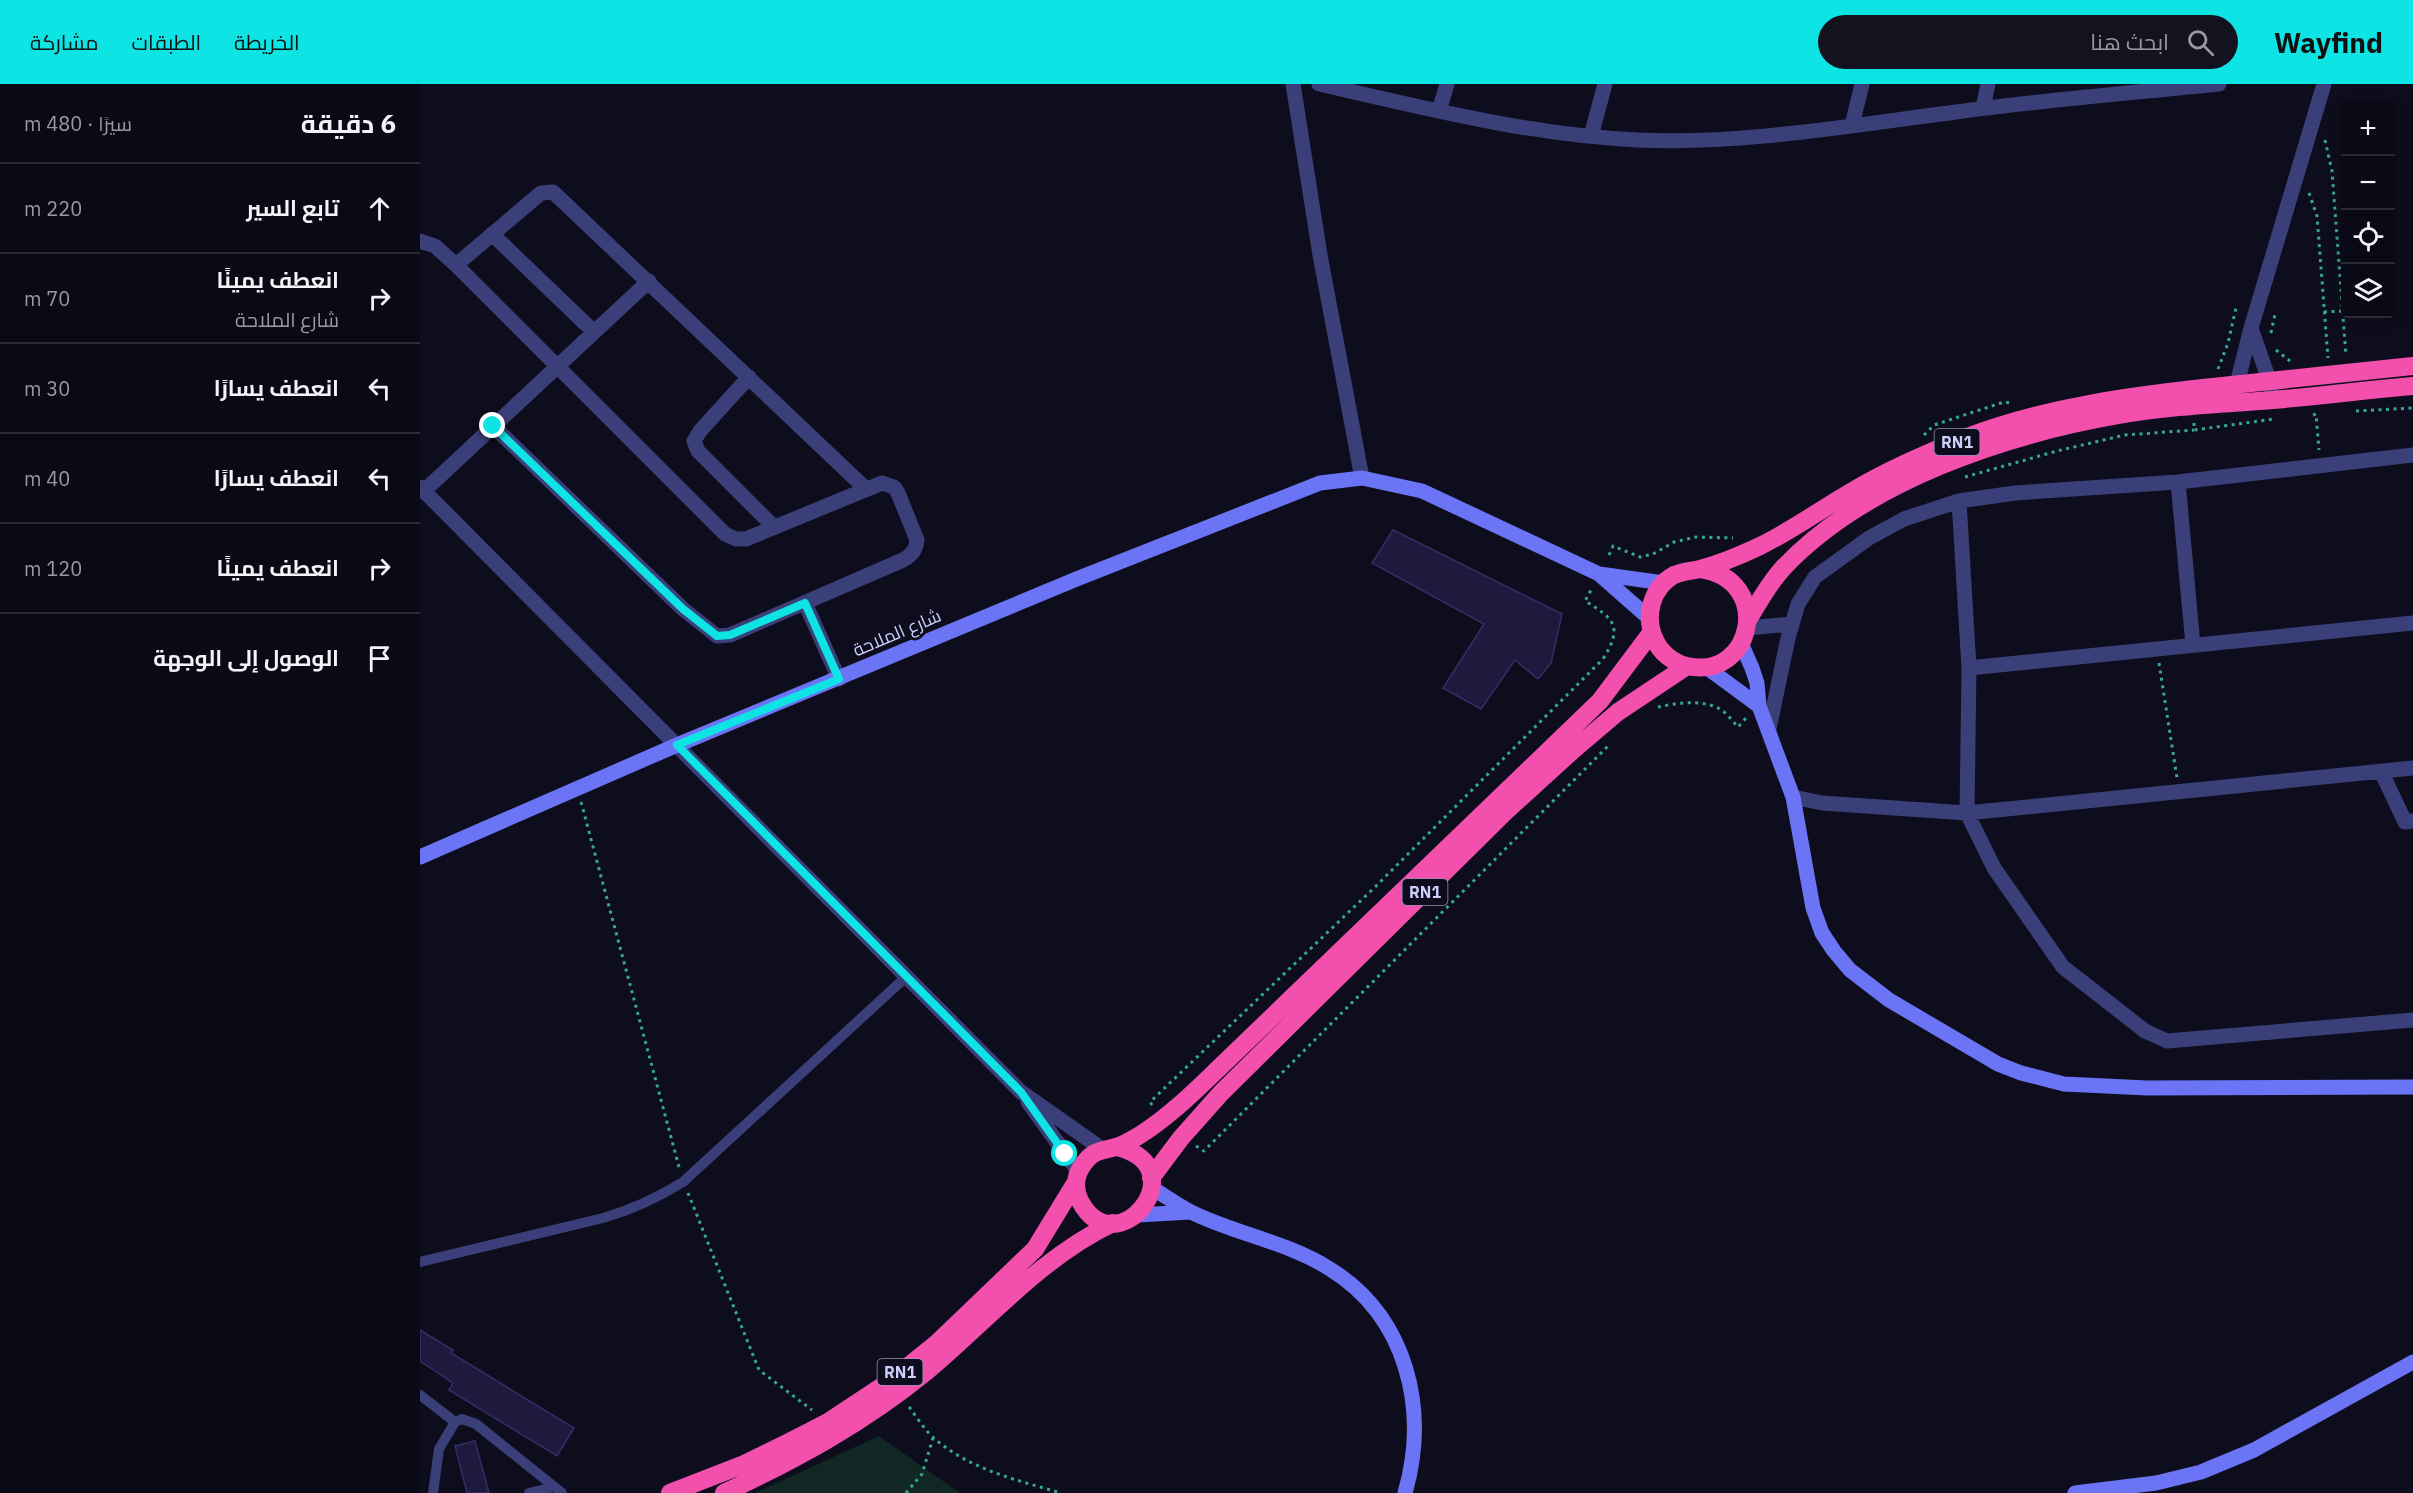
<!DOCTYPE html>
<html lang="ar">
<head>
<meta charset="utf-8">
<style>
	:root { --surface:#0a0a16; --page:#13131f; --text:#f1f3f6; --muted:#999aa1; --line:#2a2b35; --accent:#0fe4e5 }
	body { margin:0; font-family:"IBM Plex Sans",Cairo,sans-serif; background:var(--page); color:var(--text); direction:rtl }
	.controls { position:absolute; right:18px; top:18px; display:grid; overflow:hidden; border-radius:6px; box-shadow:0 3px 15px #0003 }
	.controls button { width:54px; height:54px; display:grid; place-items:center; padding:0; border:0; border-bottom:2px solid var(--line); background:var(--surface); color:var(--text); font:30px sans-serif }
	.stop { position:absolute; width:18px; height:18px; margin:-14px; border:4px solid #0fe4e5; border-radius:50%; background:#fff }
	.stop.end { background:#0fe4e5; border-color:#fff; box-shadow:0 2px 6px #0008 }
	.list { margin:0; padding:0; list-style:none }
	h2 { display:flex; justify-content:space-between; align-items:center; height:78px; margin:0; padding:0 24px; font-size:26px }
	h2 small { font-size:20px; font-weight:400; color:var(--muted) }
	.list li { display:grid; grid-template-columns:39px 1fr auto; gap:18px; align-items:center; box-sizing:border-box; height:90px; padding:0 24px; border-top:2px solid var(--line) }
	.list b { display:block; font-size:22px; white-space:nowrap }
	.list p { margin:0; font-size:20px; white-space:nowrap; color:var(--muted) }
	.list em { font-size:20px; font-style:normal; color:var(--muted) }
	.icon { flex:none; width:33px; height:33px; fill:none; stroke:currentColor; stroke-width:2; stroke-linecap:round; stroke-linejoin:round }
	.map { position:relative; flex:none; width:1993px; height:1409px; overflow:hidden; direction:ltr }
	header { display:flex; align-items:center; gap:36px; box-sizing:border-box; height:84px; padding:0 30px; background:var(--accent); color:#111 }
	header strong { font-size:28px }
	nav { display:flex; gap:33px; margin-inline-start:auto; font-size:21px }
	.search { width:420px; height:54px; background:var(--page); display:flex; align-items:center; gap:15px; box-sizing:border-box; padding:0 21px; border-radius:33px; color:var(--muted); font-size:22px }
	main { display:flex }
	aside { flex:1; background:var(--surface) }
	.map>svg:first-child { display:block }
	.green { fill:#112724 }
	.building { fill:#1e1a3d; stroke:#342e67; stroke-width:1.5 }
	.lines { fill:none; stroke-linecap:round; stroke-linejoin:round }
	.path { stroke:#35a796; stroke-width:3; stroke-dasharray:3 4.5; stroke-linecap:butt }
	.lane { stroke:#3b3f79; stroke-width:10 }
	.street { stroke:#3b3f79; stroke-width:15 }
	.secondary { stroke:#6a74f5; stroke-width:15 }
	.highway { stroke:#f350ae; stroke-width:18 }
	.route { stroke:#0fe4e5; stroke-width:8 }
	.labels { text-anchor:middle; stroke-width:6; stroke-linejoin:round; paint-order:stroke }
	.shield { fill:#0e0d1d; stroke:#9493b9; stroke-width:1.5 }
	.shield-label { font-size:16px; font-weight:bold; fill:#cecdfc }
	.street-label { font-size:18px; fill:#cecdfc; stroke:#0e0d1d }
</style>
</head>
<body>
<header>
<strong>Wayfind</strong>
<div class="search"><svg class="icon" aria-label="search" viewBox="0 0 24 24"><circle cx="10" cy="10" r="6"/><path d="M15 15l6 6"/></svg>ابحث هنا</div>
<nav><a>الخريطة</a><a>الطبقات</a><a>مشاركة</a></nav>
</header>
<main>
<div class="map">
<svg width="1993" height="1409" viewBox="0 0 1993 1409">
	<rect width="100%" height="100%" fill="#0e0d1d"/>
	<path class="green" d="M 459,1352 L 540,1409 L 335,1409 Z"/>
	<path class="building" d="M 973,446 L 1142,530 L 1131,579 L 1118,595 L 1095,576 L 1061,625 L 1023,604 L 1064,540 L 952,479 Z
		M 0,1246 L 33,1266 L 31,1269 L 154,1344 L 137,1372 L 29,1306 L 33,1299 L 0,1277 Z
		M 55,1357 L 69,1409 L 47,1409 L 35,1362 Z"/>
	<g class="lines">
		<path class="path" d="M 1905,56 L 1912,87 L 1926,272
			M 1889,109 L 1897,132 L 1908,274
			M 1904,228 L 1923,227
			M 1851,249 L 1855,230
			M 1856,266 L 1870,277
			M 1798,285 L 1808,259 L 1816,224
			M 1936,327 L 1993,324
			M 1893,331 L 1896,330 L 1899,366
			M 1774,339 L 1774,346 L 1854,335
			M 1504,351 L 1514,341 L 1584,318 L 1591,319
			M 1545,393 L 1637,367 L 1705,351 L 1774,346
			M 1189,471 L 1193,462 L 1220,473 L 1233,470 L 1254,458 L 1276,453 L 1313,454
			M 1739,579 L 1757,694
			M 1238,623 C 1258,619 1282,615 1300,625 C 1307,629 1312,637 1318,643 L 1327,633
			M 161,718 L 259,1083
			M 732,1021 L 730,1018 L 955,803 L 1183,575 C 1203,543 1195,535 1165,517 L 1171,506
			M 776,1062 L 784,1067 L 1188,662
			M 268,1109 L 339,1286 L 392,1326
			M 489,1323 C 497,1333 505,1347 515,1355 C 551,1386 597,1396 641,1409
			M 486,1409 L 502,1390 L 513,1354"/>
		<path class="lane" d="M 0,1178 L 183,1134 C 212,1126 237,1114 263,1098 L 487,892
			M 0,1311 L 35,1338
			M 13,1409 L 19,1365 L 35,1338 L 42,1335 L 56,1340 L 142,1409
			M 109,1409 L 133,1403"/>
		<path class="street" d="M 873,0 L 900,171 L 942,394
			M 899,0 C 1003,24 1111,51 1218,56 C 1321,61 1434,41 1536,28 C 1623,16 1711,9 1799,0
			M 1563,24 L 1568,0
			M 1019,27 L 1027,0
			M 1432,41 L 1442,0
			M 1171,52 L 1185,0
			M 72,150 L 174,248
			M 0,157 L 15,162 L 36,181 L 305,450 L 316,455 L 326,455 L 462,399 L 474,403 L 478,409 L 497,456 C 496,466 492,471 483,476 L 310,551 L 297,552 L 263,525 L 73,342
			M 36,181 L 121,109 L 133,108 L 446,405
			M 1831,244 L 1849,296 L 1853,316
			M 329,293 L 280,347 L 274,357 L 278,367 L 354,443
			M 1818,312 L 1817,300 L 1831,244 L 1904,0
			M 1758,398 L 1773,561
			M 0,403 L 601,1008 L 682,1065
			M 4,407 L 229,197
			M 1539,417 L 1549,584 L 1547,729 L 1574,784 L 1643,883 L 1725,947 L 1747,957 L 1993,936
			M 385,519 L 419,595
			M 1327,544 L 1372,540
			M 1549,584 L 1993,539
			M 1349,645 L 1368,554 L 1378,520 L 1395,493 L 1449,454 L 1484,435 L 1539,417 L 1595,409 L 1758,398 L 1993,371
			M 1961,687 L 1985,738 L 1993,737
			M 1373,713 L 1402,719 L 1547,729 L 1993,684
			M 608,1018 L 658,1087"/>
		<path class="secondary" d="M 1179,490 L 1244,499
			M 1321,559 L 1332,584 L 1337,599 L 1339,622 L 1373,713 L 1393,824 L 1402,849 L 1414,867 L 1430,886 L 1469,916 L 1578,980 L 1601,989 L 1644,1000 L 1727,1004 L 1993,1003
			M 1286,583 L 1339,622
			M 0,773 L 257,661 L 659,494 L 900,399 L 942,394 L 1002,407 L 1179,490 L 1229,534
			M 732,1104 C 745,1112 758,1121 771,1128 C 815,1150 868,1158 910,1185 C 987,1233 1009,1325 985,1409
			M 717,1131 L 771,1128
			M 1655,1409 L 1736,1399 L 1781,1388 L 1834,1366 L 1993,1278"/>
		<path class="highway" d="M 1280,485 C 1354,495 1334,597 1267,582 C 1253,579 1240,568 1235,556 C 1224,533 1231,504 1254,491 C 1263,487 1271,487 1280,485 C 1300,480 1321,471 1340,462 C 1373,446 1404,423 1436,405 C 1471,384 1509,368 1547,353 C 1629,322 1715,311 1802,302 C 1866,295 1929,289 1993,282
			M 1328,536 C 1339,518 1349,499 1364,483 C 1446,397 1584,351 1699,331 C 1749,322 1801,320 1853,316 C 1899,312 1946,306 1993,302
			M 697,1063 C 779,1083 696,1185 660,1117 C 654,1106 655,1092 662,1082 C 673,1066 678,1068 696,1063 C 704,1061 713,1055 720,1051 C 750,1032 775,1007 800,983 L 1180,617 L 1231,549
			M 731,1094 L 761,1054 L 801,1009 L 1085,728 L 1151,668 L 1198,628 L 1267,582
			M 250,1409 L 322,1381 L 367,1359 L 408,1338 L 470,1297 L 517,1259 L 615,1165 L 656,1098
			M 304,1409 C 377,1375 445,1338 507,1287 C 568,1236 620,1174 693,1139"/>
	</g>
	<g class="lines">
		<path class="route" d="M 73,342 L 263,525 L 297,552 L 310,551 L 385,519 L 419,595 L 257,661 L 601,1008 L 645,1070"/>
	</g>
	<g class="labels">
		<g class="shield">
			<rect x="1514.5" y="345" width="45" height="26" rx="4.5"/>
			<rect x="982.5" y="795" width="45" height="26" rx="4.5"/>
			<rect x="457.5" y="1275" width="45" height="26" rx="4.5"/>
		</g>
		<g class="shield-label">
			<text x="1537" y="364">RN1</text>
			<text x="1005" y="814">RN1</text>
			<text x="480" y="1294">RN1</text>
		</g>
		<g class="street-label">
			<text transform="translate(477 549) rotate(-23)" y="6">شارع الملاحة</text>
		</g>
	</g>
</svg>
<div class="controls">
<button>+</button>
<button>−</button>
<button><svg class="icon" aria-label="locate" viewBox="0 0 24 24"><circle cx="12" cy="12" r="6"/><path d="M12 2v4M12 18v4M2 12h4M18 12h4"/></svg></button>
<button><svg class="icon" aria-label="layers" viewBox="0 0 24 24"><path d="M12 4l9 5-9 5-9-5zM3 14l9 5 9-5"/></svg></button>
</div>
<div class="stop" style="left:645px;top:1070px"></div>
<div class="stop end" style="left:73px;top:342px"></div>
</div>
<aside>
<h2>6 دقيقة<small>سيرًا · 480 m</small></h2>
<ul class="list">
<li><svg class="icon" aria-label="ahead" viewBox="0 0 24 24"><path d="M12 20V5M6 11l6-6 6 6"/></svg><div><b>تابع السير</b></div><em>220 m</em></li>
<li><svg class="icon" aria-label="right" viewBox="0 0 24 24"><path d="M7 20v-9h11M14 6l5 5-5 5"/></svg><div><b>انعطف يمينًا</b><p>شارع الملاحة</p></div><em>70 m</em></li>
<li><svg class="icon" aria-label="left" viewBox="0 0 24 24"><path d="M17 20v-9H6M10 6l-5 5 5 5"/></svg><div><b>انعطف يسارًا</b></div><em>30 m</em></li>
<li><svg class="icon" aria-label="left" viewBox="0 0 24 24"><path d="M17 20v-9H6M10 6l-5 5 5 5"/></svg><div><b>انعطف يسارًا</b></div><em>40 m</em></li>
<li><svg class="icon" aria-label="right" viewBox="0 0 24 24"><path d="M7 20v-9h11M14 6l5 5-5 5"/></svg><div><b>انعطف يمينًا</b></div><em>120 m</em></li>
<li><svg class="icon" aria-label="arrive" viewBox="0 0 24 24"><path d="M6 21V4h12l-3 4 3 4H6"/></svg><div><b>الوصول إلى الوجهة</b></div></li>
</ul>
</aside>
</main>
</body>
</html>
